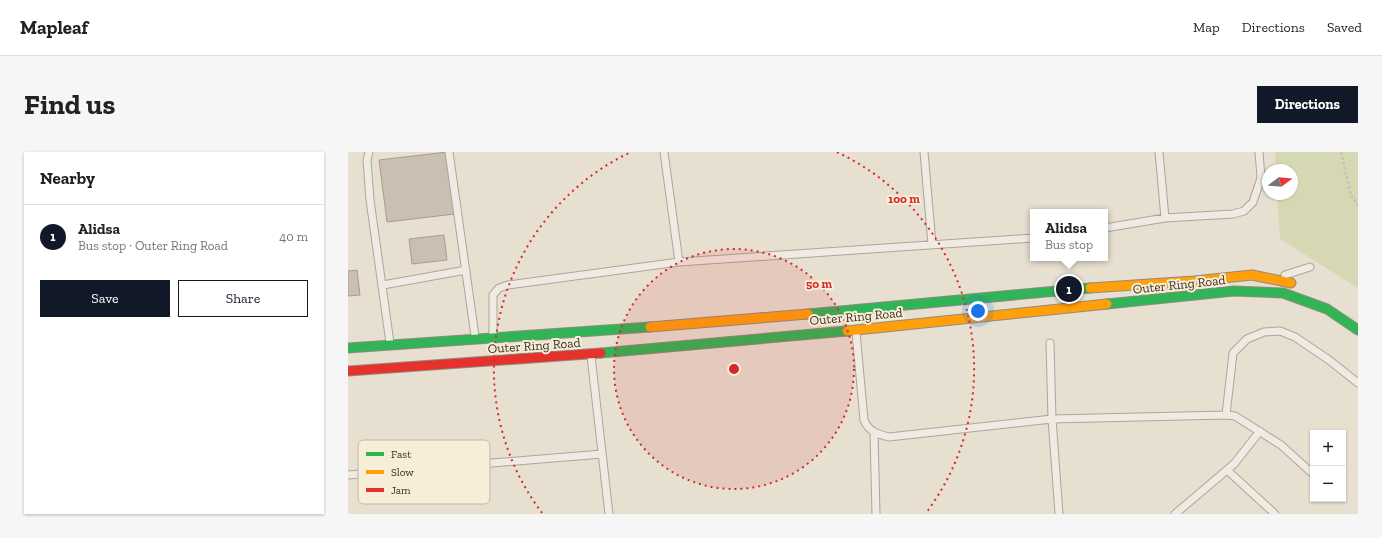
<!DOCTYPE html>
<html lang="en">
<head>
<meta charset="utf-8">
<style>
	:root { --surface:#fff; --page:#f6f6f6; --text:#222; --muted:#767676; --line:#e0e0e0; --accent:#111827 }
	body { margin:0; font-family:"Zilla Slab",serif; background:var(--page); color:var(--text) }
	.controls { position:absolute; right:12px; bottom:12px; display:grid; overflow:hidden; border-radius:0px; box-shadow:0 1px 3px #0004 }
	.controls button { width:36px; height:36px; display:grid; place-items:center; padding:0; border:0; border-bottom:1px solid var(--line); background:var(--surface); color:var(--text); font:20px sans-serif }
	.compass { position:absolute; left:914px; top:12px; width:36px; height:36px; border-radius:50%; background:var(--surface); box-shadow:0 1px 3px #0004; rotate:74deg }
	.you { position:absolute; left:630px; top:159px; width:14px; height:14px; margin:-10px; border:3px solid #fff; border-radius:50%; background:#1a73e8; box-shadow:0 0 0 6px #1a73e833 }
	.badge { display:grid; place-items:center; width:26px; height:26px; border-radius:50%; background:var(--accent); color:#fff; font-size:13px; font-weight:700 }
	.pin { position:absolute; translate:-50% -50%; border:2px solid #fff; box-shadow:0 1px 4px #0006 }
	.popup { position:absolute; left:682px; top:57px; width:78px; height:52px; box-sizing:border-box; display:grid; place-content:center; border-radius:0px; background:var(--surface); filter:drop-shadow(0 1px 3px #0005); font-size:13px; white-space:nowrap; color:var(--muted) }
	.popup b { font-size:15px; color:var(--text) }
	.popup::after { content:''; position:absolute; left:50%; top:100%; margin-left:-8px; border:8px solid transparent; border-top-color:var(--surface) }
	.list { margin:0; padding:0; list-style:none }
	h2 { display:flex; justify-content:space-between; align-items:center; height:52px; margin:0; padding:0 16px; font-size:17px }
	h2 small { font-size:13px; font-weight:400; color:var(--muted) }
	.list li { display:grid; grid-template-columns:26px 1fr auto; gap:12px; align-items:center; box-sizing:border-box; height:64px; padding:0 16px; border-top:1px solid var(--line) }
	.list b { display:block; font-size:15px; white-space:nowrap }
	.list p { margin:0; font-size:13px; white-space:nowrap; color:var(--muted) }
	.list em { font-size:13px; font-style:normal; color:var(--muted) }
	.actions { display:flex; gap:8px; padding:12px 16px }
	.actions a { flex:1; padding:9px 0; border:1px solid var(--accent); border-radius:0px; text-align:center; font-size:14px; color:var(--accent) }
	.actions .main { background:var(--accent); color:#fff }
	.map { position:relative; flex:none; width:1010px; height:362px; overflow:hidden; border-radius:0px }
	header { display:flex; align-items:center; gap:24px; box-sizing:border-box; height:56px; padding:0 20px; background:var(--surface); border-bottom:1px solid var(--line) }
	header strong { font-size:19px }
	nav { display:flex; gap:22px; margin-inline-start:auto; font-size:14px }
	.intro { display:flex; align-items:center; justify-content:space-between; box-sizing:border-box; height:96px; padding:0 24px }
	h1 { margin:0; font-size:28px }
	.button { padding:10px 18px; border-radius:0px; background:var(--accent); color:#fff; font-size:14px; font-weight:700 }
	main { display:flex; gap:24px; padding:0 24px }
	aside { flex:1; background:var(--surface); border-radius:0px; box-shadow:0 1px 3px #0004 }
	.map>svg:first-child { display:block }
	.green { fill:#d6d7b3 }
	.building { fill:#cbbfb2; stroke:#a89c90 }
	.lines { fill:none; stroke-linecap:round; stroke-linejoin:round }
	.lane-casing { stroke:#ada599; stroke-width:9 }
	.fast-casing { stroke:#928b80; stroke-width:11 }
	.slow-casing { stroke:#928b80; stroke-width:11 }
	.jam-casing { stroke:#928b80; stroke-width:11 }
	.path { stroke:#c8c2b9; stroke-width:2.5; stroke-dasharray:3 2; stroke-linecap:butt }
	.lane { stroke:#efebe3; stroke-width:7 }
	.fast { stroke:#30b455; stroke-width:9 }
	.slow { stroke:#ff9f0a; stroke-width:9 }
	.jam { stroke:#e5322d; stroke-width:9 }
	.ring { fill:none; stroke:#d62828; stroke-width:2; stroke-dasharray:2 4 }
	.labels { text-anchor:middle; stroke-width:4; stroke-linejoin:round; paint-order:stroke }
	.street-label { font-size:13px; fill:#3d2e20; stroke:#f7eed8 }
	.key { fill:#f7eed8; stroke:#bfb4a1; stroke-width:1 }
	.key-label { font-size:11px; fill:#3d2e20 }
	.centre { fill:#d62828; stroke:#f7eed8; stroke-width:2 }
	.ring-label { font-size:12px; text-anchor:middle; font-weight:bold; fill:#d62828; stroke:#f7eed8; stroke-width:4; stroke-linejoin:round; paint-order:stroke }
</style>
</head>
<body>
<header>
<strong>Mapleaf</strong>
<nav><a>Map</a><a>Directions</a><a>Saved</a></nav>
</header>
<div class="intro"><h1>Find us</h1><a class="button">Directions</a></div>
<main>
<aside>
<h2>Nearby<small></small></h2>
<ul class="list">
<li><span class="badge">1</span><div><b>Alidsa</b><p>Bus stop · Outer Ring Road</p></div><em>40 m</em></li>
</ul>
<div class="actions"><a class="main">Save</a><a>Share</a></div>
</aside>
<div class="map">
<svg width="1010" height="362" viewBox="0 0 1010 362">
	<rect width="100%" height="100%" fill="#e7e0d1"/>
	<path class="green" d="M 927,0 L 1010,0 L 1010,136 L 932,87 L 929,42 L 944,42 L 944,18 L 928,18 Z"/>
	<path class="building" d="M 99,0 L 107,62 L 39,70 L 31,8 Z
		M 96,83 L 99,108 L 64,112 L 61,87 Z
		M 9,118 L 12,143 L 0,144 L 0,119 Z"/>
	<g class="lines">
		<defs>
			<path id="lane" d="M 21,0 L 19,8 L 22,48 L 42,191
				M 101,0 L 127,184
				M 316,0 L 331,110
				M 576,0 L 584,92
				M 811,0 L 817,66
				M 757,76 L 817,66 L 885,62 L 896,59 L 905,50 L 913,26 L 911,0
				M 937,123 L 962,115
				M 35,133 L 118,118
				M 508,180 L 516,268 C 521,280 529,282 541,285 L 704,267 L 878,263 L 887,264 L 933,293 L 965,322
				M 145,183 L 145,143 L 151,136 L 160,133 L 331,110 L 685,86
				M 702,191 L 704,267 L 711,362
				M 243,204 L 261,362
				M 878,263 L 885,201 L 899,187 L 916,180 L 932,179 L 947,185 L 981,208 L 1010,231
				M 526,281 L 528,362
				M 879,318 L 927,362
				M 0,323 L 254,302
				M 827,362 L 886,312 L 912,279"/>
			<path id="fast" d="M 759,152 L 886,139 L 935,141 L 979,157 L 1010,178
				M 460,162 L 742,136
				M 0,196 L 302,175
				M 253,201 L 499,179"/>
			<path id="slow" d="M 742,136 L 846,129 L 904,123 L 943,131
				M 302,175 L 460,162
				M 499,179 L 759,152"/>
			<path id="jam" d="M 0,219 L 253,201"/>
		</defs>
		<use href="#lane" class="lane-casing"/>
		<use href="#fast" class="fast-casing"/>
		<use href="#slow" class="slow-casing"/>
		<use href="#jam" class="jam-casing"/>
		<path class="path" d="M 993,0 L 1003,43 L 1010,54"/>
		<use href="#lane" class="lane"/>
		<use href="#fast" class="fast"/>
		<use href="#slow" class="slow"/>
		<use href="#jam" class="jam"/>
	</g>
	<circle cx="386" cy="217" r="120" fill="#d62828" fill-opacity=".12"/>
	<g class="ring">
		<circle cx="386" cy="217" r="120"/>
		<path d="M194 361A240 240 0 0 1 283 0M489 0A240 240 0 0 1 578 361"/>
	</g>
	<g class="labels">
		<g class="street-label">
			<text transform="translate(831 132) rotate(-6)" y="5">Outer Ring Road</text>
			<text transform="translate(508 164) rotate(-5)" y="5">Outer Ring Road</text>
			<text transform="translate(186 193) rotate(-4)" y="5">Outer Ring Road</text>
		</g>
	</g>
	<rect x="10" y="288" width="132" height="64" rx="6" class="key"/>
	<rect x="18" y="300" width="18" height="4" fill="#30b455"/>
	<rect x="18" y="318" width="18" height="4" fill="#ff9f0a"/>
	<rect x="18" y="336" width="18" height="4" fill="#e5322d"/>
	<g class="key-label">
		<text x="43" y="306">Fast</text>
		<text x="43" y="324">Slow</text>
		<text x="43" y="342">Jam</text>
	</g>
	<circle cx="386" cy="217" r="6" class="centre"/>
	<g class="ring-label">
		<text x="556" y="51">100 m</text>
		<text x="471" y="136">50 m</text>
	</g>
</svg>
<div class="controls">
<button>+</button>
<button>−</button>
</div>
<svg class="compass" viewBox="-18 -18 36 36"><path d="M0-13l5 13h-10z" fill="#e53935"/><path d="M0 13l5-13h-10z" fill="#767676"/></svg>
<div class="you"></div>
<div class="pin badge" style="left:721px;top:137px">1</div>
<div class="popup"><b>Alidsa</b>Bus stop</div>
</div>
</main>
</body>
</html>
